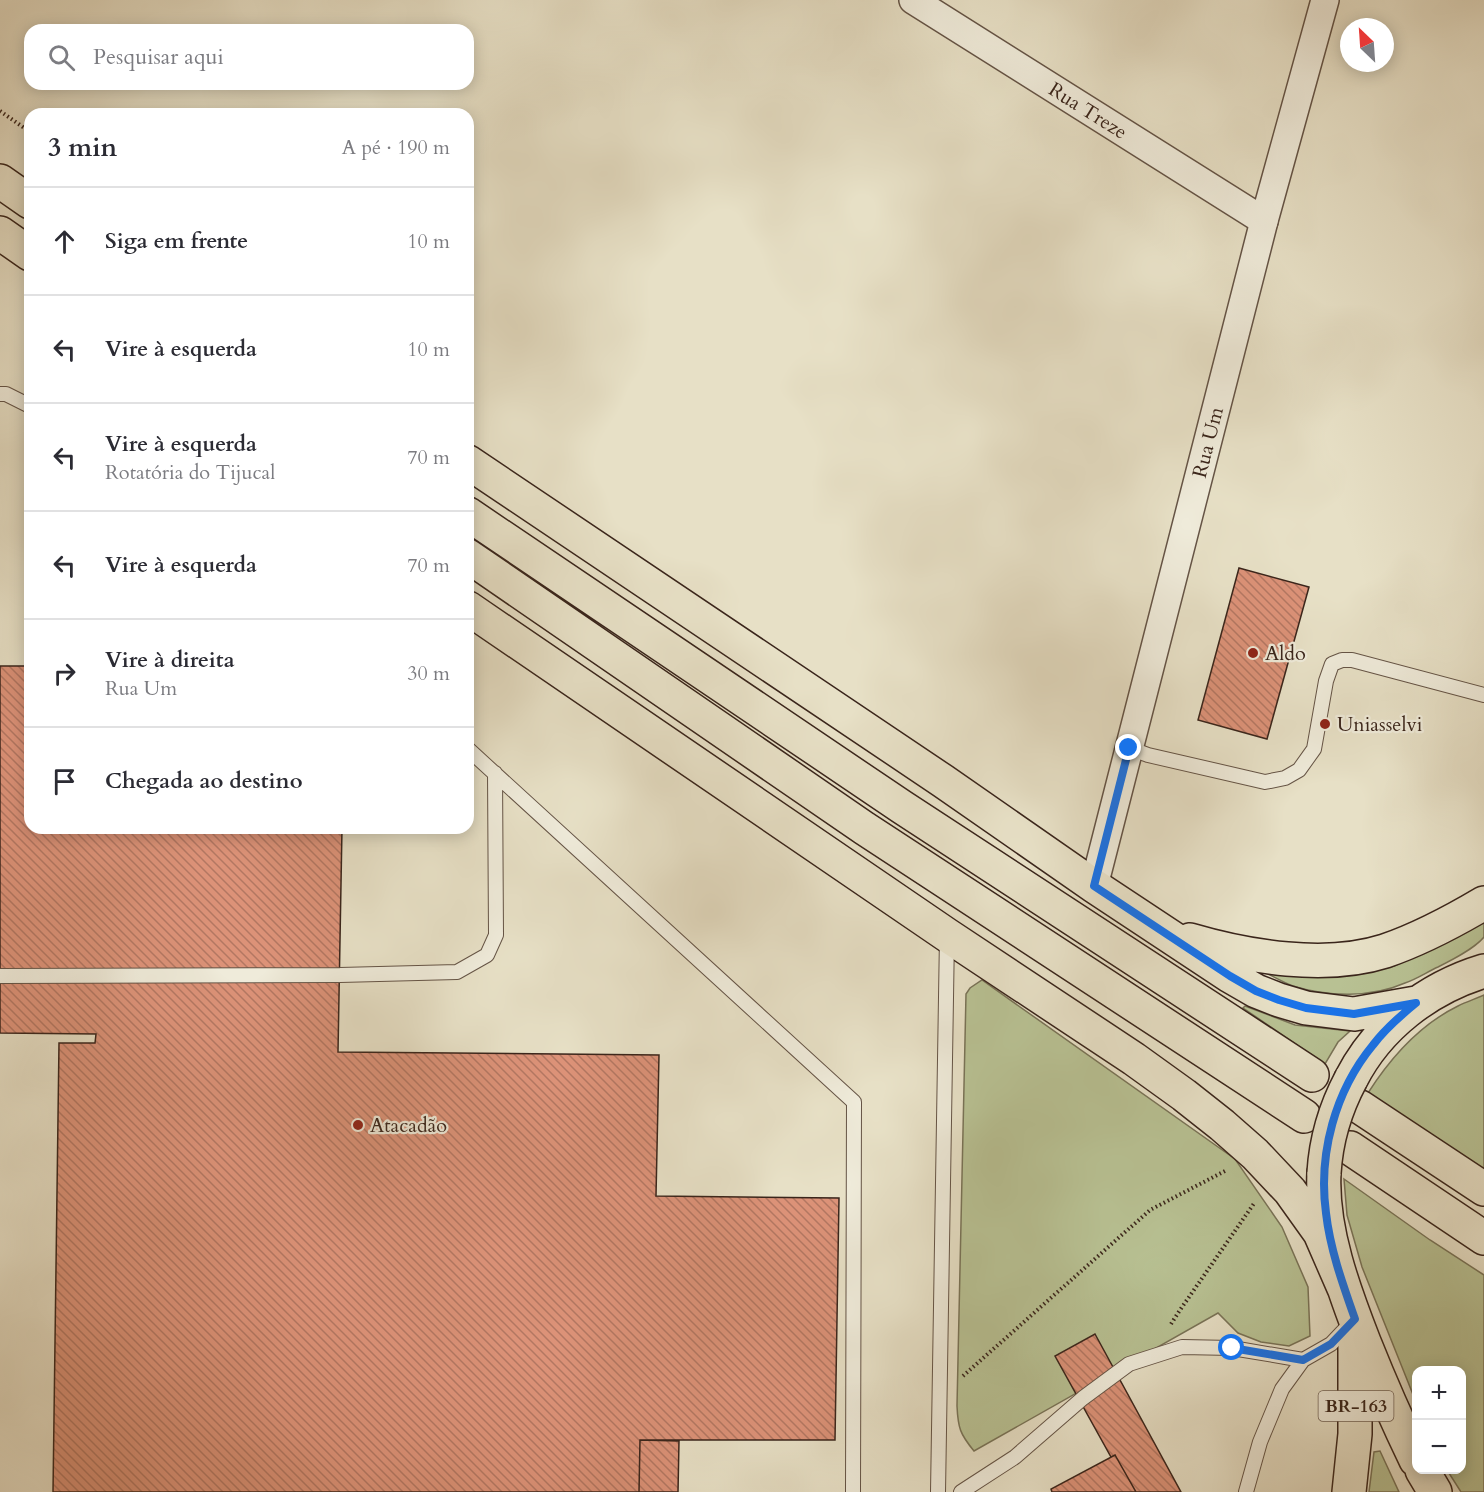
<!DOCTYPE html>
<html lang="pt">
<head>
<meta charset="utf-8">
<style>
	:root { --surface:#fff; --page:#f7f7f7; --text:#2b2b33; --muted:#7c7c81; --line:#e1e1e2 }
	body { margin:0; font-family:Cardo,serif; background:var(--page); color:var(--text) }
	.controls { position:absolute; right:18px; bottom:18px; display:grid; overflow:hidden; border-radius:12px; box-shadow:0 3px 15px #0003 }
	.controls button { width:54px; height:54px; display:grid; place-items:center; padding:0; border:0; border-bottom:2px solid var(--line); background:var(--surface); color:var(--text); font:30px sans-serif }
	.compass { position:absolute; left:1340px; top:18px; width:54px; height:54px; border-radius:50%; background:var(--surface); box-shadow:0 3px 15px #0003; rotate:335deg }
	.stop { position:absolute; width:18px; height:18px; margin:-14px; border:4px solid #1a73e8; border-radius:50%; background:#fff }
	.stop.end { background:#1a73e8; border-color:#fff; box-shadow:0 2px 6px #0008 }
	.list { margin:0; padding:0; list-style:none }
	h2 { display:flex; justify-content:space-between; align-items:center; height:78px; margin:0; padding:0 24px; font-size:26px }
	h2 small { font-size:20px; font-weight:400; color:var(--muted) }
	.list li { display:grid; grid-template-columns:39px 1fr auto; gap:18px; align-items:center; box-sizing:border-box; height:108px; padding:0 24px; border-top:2px solid var(--line) }
	.list b { display:block; font-size:22px; white-space:nowrap }
	.list p { margin:0; font-size:20px; white-space:nowrap; color:var(--muted) }
	.list em { font-size:20px; font-style:normal; color:var(--muted) }
	.icon { flex:none; width:33px; height:33px; fill:none; stroke:currentColor; stroke-width:2; stroke-linecap:round; stroke-linejoin:round }
	.map { position:relative; flex:none; width:1484px; height:1492px; overflow:hidden }
	.search { position:absolute; background:var(--surface); box-shadow:0 3px 15px #0003; left:24px; top:24px; width:450px; height:66px; display:flex; align-items:center; gap:15px; box-sizing:border-box; padding:0 21px; border-radius:18px; color:var(--muted); font-size:22px }
	.panel { position:absolute; background:var(--surface); box-shadow:0 3px 15px #0003; left:24px; top:108px; width:450px; height:726px; border-radius:18px }
	.map>svg:first-child { display:block }
	.green { fill:#b8c193; stroke:#797357; stroke-width:1.5 }
	.building { fill:url(#building-back-hatch); stroke:#3a251b; stroke-width:1.5 }
	.lines { fill:none; stroke-linecap:round; stroke-linejoin:round }
	.service-casing { stroke:#655446; stroke-width:16 }
	.minor-casing { stroke:#655446; stroke-width:30 }
	.primary-casing { stroke:#3a251b; stroke-width:36 }
	.path { stroke:#3a251b; stroke-width:4; stroke-dasharray:1.5 3; stroke-linecap:butt }
	.service { stroke:#efebda; stroke-width:14 }
	.minor { stroke:#efebda; stroke-width:27 }
	.primary { stroke:#e7e0c6; stroke-width:33 }
	.primary-bridge-casing { stroke:#3a251b; stroke-width:36; stroke-linecap:butt }
	.primary-bridge { stroke:#e7e0c6; stroke-width:33 }
	.route { stroke:#1a73e8; stroke-width:8 }
	.poi-dot { fill:#8f2418; stroke:#efebda; stroke-width:2 }
	.labels { text-anchor:middle; stroke-width:4.5; stroke-linejoin:round; paint-order:stroke }
	.shield { fill:#efebda; stroke:#706054; stroke-width:1.5 }
	.shield-label { font-size:18px; font-weight:bold; fill:#3a251b }
	.street-label { font-size:20px; fill:#3a251b; stroke:#efebda }
	.poi-label { font-size:20px; fill:#3a251b; stroke:#efebda; text-anchor:start }
</style>
</head>
<body>
<div class="map">
<svg width="1484" height="1492" viewBox="0 0 1484 1492">
	<defs>
		<pattern id="building-back-hatch" width="6" height="6" patternUnits="userSpaceOnUse" patternTransform="scale(1.5)"><rect width="6" height="6" fill="#dc9278"/><path d="M-1 5l2 2M0 0l6 6M5-1l2 2" fill="none" stroke="#b37762"/></pattern>
	</defs>
	<rect width="100%" height="100%" fill="#e7e0c6"/>
	<filter id="stains"><feTurbulence type="fractalNoise" baseFrequency=".00333" numOctaves="4"/><feColorMatrix values="0 0 0 0 .2 0 0 0 0 .09 0 0 0 0 .02 0 0 0 .5 -.17"/></filter>
	<radialGradient id="worn" r=".72"><stop offset=".6" stop-color="#630" stop-opacity="0"/><stop offset="1" stop-color="#630" stop-opacity=".3"/></radialGradient>
	<path class="green" d="M 1484,921 L 1484,937 C 1474,949 1452,960 1438,967 C 1427,972 1417,979 1405,983 C 1371,998 1328,997 1293,986 C 1282,982 1271,975 1260,970 L 1362,973 L 1394,966 L 1425,952 Z
		M 982,980 L 1235,1159 L 1282,1227 L 1308,1287 L 1310,1336 L 1289,1346 L 1261,1342 L 1238,1333 L 1218,1313 L 974,1451 C 960,1434 958,1428 957,1406 L 966,994 L 970,988 Z
		M 1484,995 L 1484,1169 L 1368,1093 C 1391,1057 1419,1025 1458,1006 C 1466,1002 1475,999 1484,995 Z
		M 1245,1006 L 1295,1025 L 1350,1031 L 1338,1042 L 1325,1064 L 1243,1008 Z
		M 1344,1179 L 1430,1240 L 1484,1275 L 1484,1492 L 1461,1492 L 1447,1470 L 1462,1470 L 1462,1370 L 1416,1370 L 1416,1402 L 1362,1267 L 1347,1215 Z
		M 1380,1451 L 1399,1492 L 1369,1492 L 1374,1452 Z"/>
	<path class="building" d="M 1239,568 L 1309,587 L 1267,739 L 1198,720 Z
		M 0,666 L 30,666 L 30,828 L 342,828 L 338,1052 L 659,1055 L 656,1196 L 839,1198 L 835,1440 L 640,1440 L 639,1492 L 53,1492 L 59,1043 L 95,1043 L 96,1034 L 0,1033 Z
		M 1095,1334 L 1181,1492 L 1136,1492 L 1115,1455 L 1111,1457 L 1055,1356 Z
		M 640,1440 L 679,1441 L 678,1492 L 639,1492 Z
		M 1115,1455 L 1136,1492 L 1052,1492 L 1051,1489 Z"/>
	<g class="lines">
		<defs>
			<path id="service" d="M 0,394 L 6,394 L 30,406
				M 1129,748 L 1148,755 L 1265,782 L 1285,778 L 1299,770 L 1314,749 L 1326,681 L 1332,664 L 1342,660 L 1352,660 L 1484,695
				M 468,749 L 854,1102 L 853,1492
				M 0,976 L 340,975 L 457,972 L 487,955 L 496,935 L 495,773
				M 938,1492 L 947,936
				M 961,1492 L 1015,1457 L 1083,1398 L 1129,1364 L 1182,1347 L 1232,1348 L 1303,1360
				M 1246,1492 L 1260,1442 L 1282,1389 L 1303,1360 L 1331,1344 L 1352,1322"/>
			<g id="minor">
				<path id="s1" d="M 913,0 L 1264,221"/>
				<path id="s2" d="M 1094,886 L 1264,221 L 1325,0"/>
			</g>
			<path id="primary" d="M 0,181 L 30,202
				M 0,233 L 30,254
				M 468,462 L 943,781 L 1094,886 L 1230,976 L 1256,991 L 1279,1000 L 1306,1008 L 1354,1014 L 1416,1003
				M 468,514 L 902,807 L 1312,1075
				M 468,556 L 864,828 L 1304,1116
				M 468,608 L 947,935 L 1134,1059 L 1184,1095 L 1222,1125 L 1255,1154 L 1290,1191 L 1320,1233 L 1344,1288
				M 1190,940 C 1248,957 1326,970 1385,951 C 1420,939 1452,922 1484,903
				M 1351,1079 C 1378,1026 1428,988 1484,971
				M 1360,1107 L 1484,1189
				M 1350,1148 L 1484,1238
				M 1324,1173 C 1321,1229 1344,1291 1364,1342 C 1380,1382 1397,1421 1416,1460
				M 1422,1470 L 1435,1492
				M 1349,1492 L 1355,1434 L 1355,1339"/>
		</defs>
		<use href="#service" class="service-casing"/>
		<use href="#minor" class="minor-casing"/>
		<use href="#primary" class="primary-casing"/>
		<path class="path" d="M 0,111 L 30,132
			M 1171,1324 L 1180,1310 L 1255,1202
			M 963,1376 L 1150,1210 L 1225,1171"/>
		<use href="#service" class="service"/>
		<use href="#minor" class="minor"/>
		<use href="#primary" class="primary"/>
		<defs>
			<path id="primary-bridge" d="M 1324,1173 C 1326,1139 1335,1109 1351,1079"/>
		</defs>
		<use href="#primary-bridge" class="primary-bridge-casing"/>
		<use href="#primary-bridge" class="primary-bridge"/>
	</g>
	<g class="lines">
		<path class="route" d="M 1129,748 L 1094,886 L 1230,976 L 1256,991 L 1279,1000 L 1306,1008 L 1354,1014 L 1416,1003 C 1400,1016 1385,1029 1373,1045 C 1335,1091 1318,1154 1326,1213 C 1330,1249 1343,1285 1355,1319 L 1331,1344 L 1303,1360 L 1232,1348"/>
	</g>
	<g class="poi-dot">
		<circle cx="1253" cy="653" r="6"/>
		<circle cx="1325" cy="724" r="6"/>
		<circle cx="358" cy="1125" r="6"/>
	</g>
	<g class="labels">
		<rect class="shield" x="1318.5" y="1391" width="75" height="30" rx="4.5"/>
		<g class="shield-label">
			<text x="1356" y="1412">BR-163</text>
		</g>
		<g class="street-label">
			<text dy="7" stroke="none"><textPath href="#s1" startOffset="207">Rua Treze</textPath></text>
			<text dy="7" stroke="none"><textPath href="#s2" startOffset="458">Rua Um</textPath></text>
		</g>
		<g class="poi-label">
			<text x="1265" y="660">Aldo</text>
			<text x="1337" y="731">Uniasselvi</text>
			<text x="370" y="1132">Atacadão</text>
		</g>
	</g>
	<rect width="100%" height="100%" filter="url(#stains)"/>
	<rect width="100%" height="100%" fill="url(#worn)"/>
</svg>
<div class="controls">
<button>+</button>
<button>−</button>
</div>
<svg class="compass" viewBox="-18 -18 36 36"><path d="M0-13l5 13h-10z" fill="#e53935"/><path d="M0 13l5-13h-10z" fill="#7c7c81"/></svg>
<div class="stop" style="left:1232px;top:1348px"></div>
<div class="stop end" style="left:1129px;top:748px"></div>
<div class="search"><svg class="icon" aria-label="search" viewBox="0 0 24 24"><circle cx="10" cy="10" r="6"/><path d="M15 15l6 6"/></svg>Pesquisar aqui</div>
<section class="panel">
<h2>3 min<small>A pé · 190 m</small></h2>
<ul class="list">
<li><svg class="icon" aria-label="ahead" viewBox="0 0 24 24"><path d="M12 20V5M6 11l6-6 6 6"/></svg><div><b>Siga em frente</b></div><em>10 m</em></li>
<li><svg class="icon" aria-label="left" viewBox="0 0 24 24"><path d="M17 20v-9H6M10 6l-5 5 5 5"/></svg><div><b>Vire à esquerda</b></div><em>10 m</em></li>
<li><svg class="icon" aria-label="left" viewBox="0 0 24 24"><path d="M17 20v-9H6M10 6l-5 5 5 5"/></svg><div><b>Vire à esquerda</b><p>Rotatória do Tijucal</p></div><em>70 m</em></li>
<li><svg class="icon" aria-label="left" viewBox="0 0 24 24"><path d="M17 20v-9H6M10 6l-5 5 5 5"/></svg><div><b>Vire à esquerda</b></div><em>70 m</em></li>
<li><svg class="icon" aria-label="right" viewBox="0 0 24 24"><path d="M7 20v-9h11M14 6l5 5-5 5"/></svg><div><b>Vire à direita</b><p>Rua Um</p></div><em>30 m</em></li>
<li><svg class="icon" aria-label="arrive" viewBox="0 0 24 24"><path d="M6 21V4h12l-3 4 3 4H6"/></svg><div><b>Chegada ao destino</b></div></li>
</ul>
</section>
</div>
</body>
</html>
